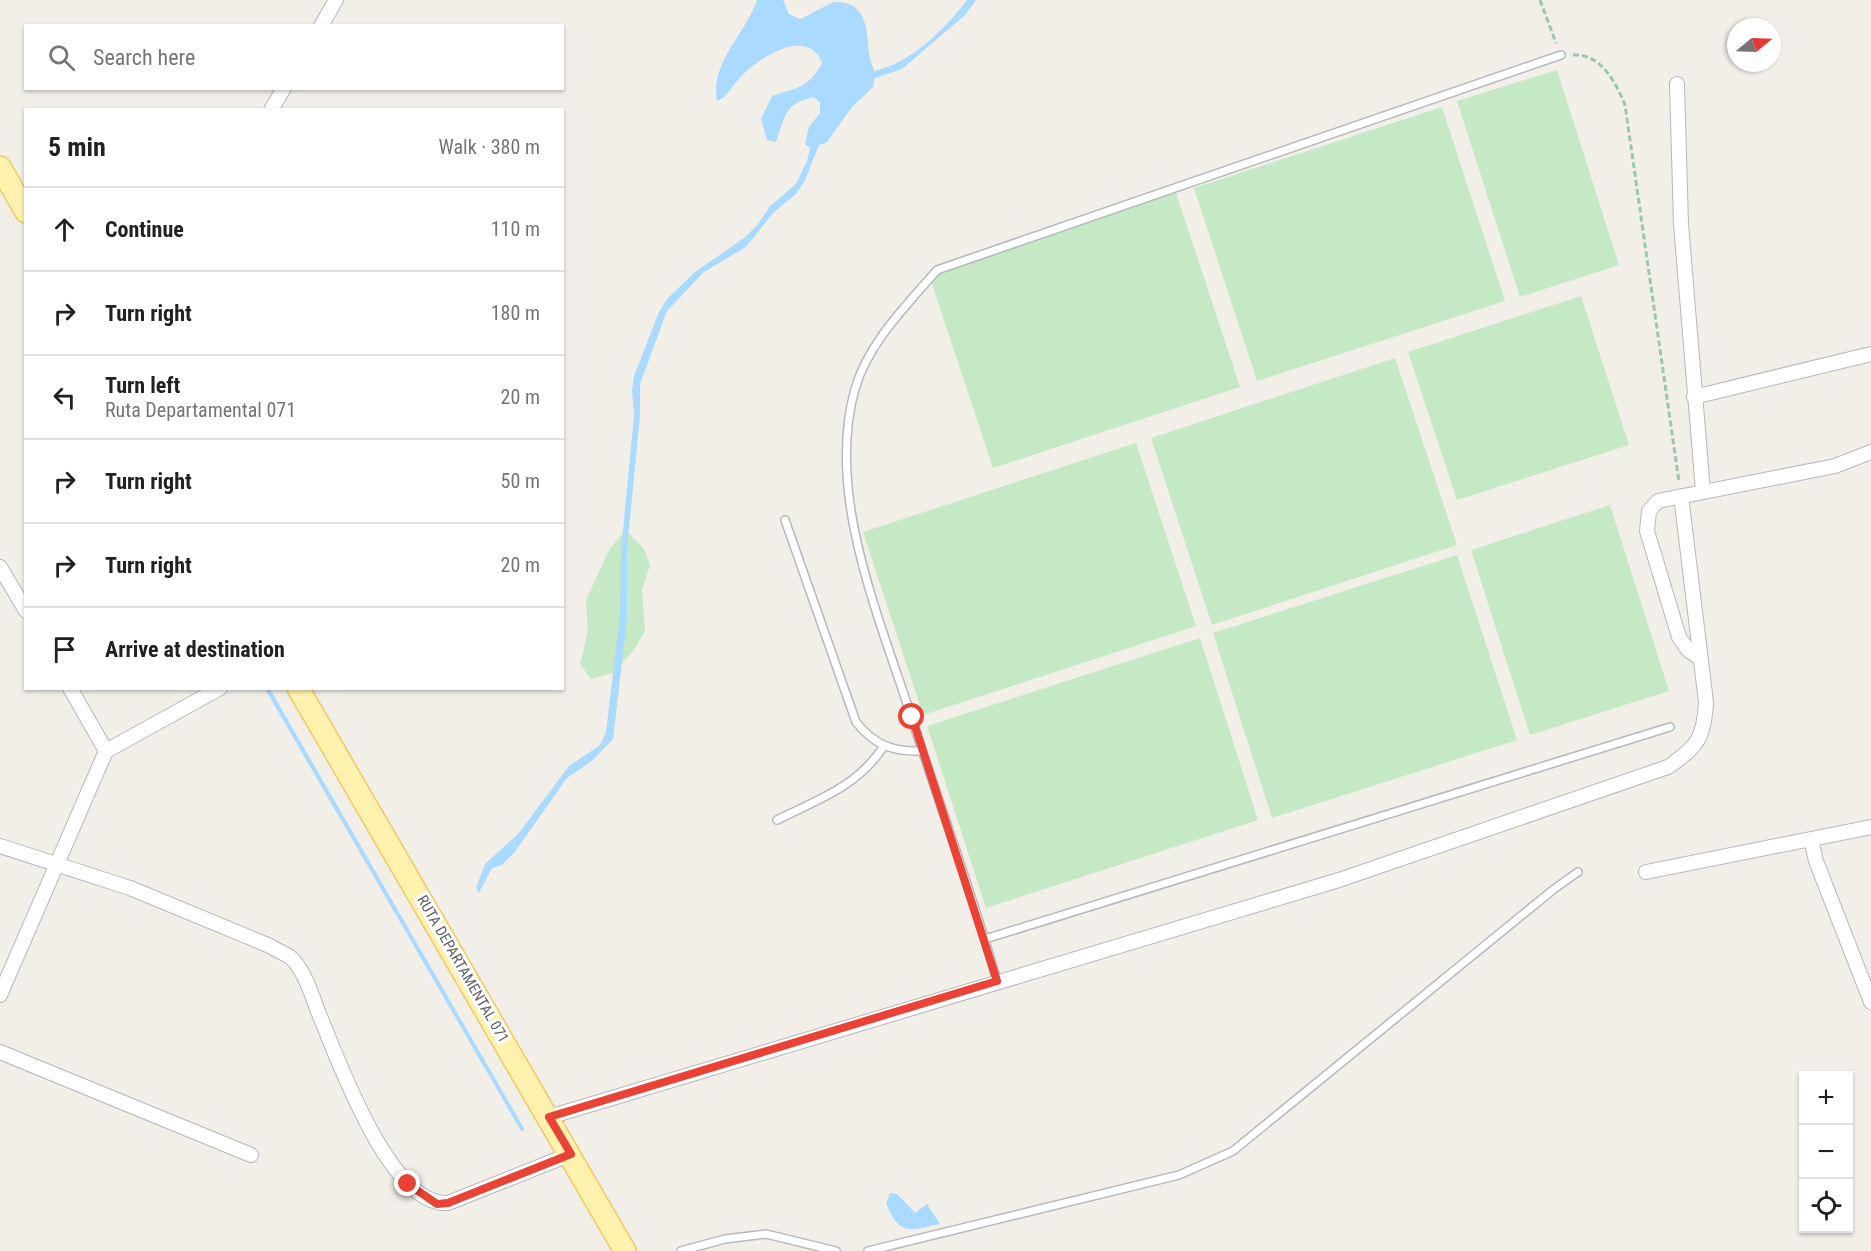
<!DOCTYPE html>
<html lang="en">
<head>
<meta charset="utf-8">
<style>
	:root { --surface:#fff; --page:#f6f6f6; --text:#202124; --muted:#757577; --line:#e0e0e0 }
	body { margin:0; font-family:"Roboto Condensed",sans-serif; background:var(--page); color:var(--text) }
	.controls { position:absolute; right:18px; bottom:18px; display:grid; overflow:hidden; border-radius:0px; box-shadow:0 2px 4px #0004 }
	.controls button { width:54px; height:54px; display:grid; place-items:center; padding:0; border:0; border-bottom:2px solid var(--line); background:var(--surface); color:var(--text); font:30px sans-serif }
	.compass { position:absolute; left:1727px; top:18px; width:54px; height:54px; border-radius:50%; background:var(--surface); box-shadow:0 2px 4px #0004; rotate:71deg }
	.stop { position:absolute; width:18px; height:18px; margin:-14px; border:4px solid #ea4335; border-radius:50%; background:#fff }
	.stop.end { background:#ea4335; border-color:#fff; box-shadow:0 2px 6px #0008 }
	.list { margin:0; padding:0; list-style:none }
	h2 { display:flex; justify-content:space-between; align-items:center; height:78px; margin:0; padding:0 24px; font-size:26px }
	h2 small { font-size:20px; font-weight:400; color:var(--muted) }
	.list li { display:grid; grid-template-columns:39px 1fr auto; gap:18px; align-items:center; box-sizing:border-box; height:84px; padding:0 24px; border-top:2px solid var(--line) }
	.list b { display:block; font-size:22px; white-space:nowrap }
	.list p { margin:0; font-size:20px; white-space:nowrap; color:var(--muted) }
	.list em { font-size:20px; font-style:normal; color:var(--muted) }
	.icon { flex:none; width:33px; height:33px; fill:none; stroke:currentColor; stroke-width:2; stroke-linecap:round; stroke-linejoin:round }
	.map { position:relative; flex:none; width:1871px; height:1251px; overflow:hidden }
	.search { position:absolute; background:var(--surface); box-shadow:0 2px 4px #0004; left:24px; top:24px; width:540px; height:66px; display:flex; align-items:center; gap:15px; box-sizing:border-box; padding:0 21px; border-radius:0px; color:var(--muted); font-size:22px }
	.panel { position:absolute; background:var(--surface); box-shadow:0 2px 4px #0004; left:24px; top:108px; width:540px; height:582px; border-radius:0px }
	.map>svg:first-child { display:block }
	.green { fill:#c5e8c5 }
	.water { fill:#aadaff }
	.lines { fill:none; stroke-linecap:round; stroke-linejoin:round }
	.lane-casing { stroke:#b5b8bc; stroke-width:10 }
	.street-casing { stroke:#b5b8bc; stroke-width:16 }
	.primary-casing { stroke:#f2c960; stroke-width:24 }
	.path { stroke:#9cc7a9; stroke-width:3; stroke-dasharray:6 3; stroke-linecap:butt }
	.lane { stroke:#fff; stroke-width:7 }
	.street { stroke:#fff; stroke-width:14 }
	.primary { stroke:#fff2af; stroke-width:21 }
	.route { stroke:#ea4335; stroke-width:8 }
	.labels { text-anchor:middle; stroke-width:6; stroke-linejoin:round; paint-order:stroke }
	.street-label { font-size:15px; fill:#5f6368; stroke:#fff }
</style>
</head>
<body>
<div class="map">
<svg width="1871" height="1251" viewBox="0 0 1871 1251">
	<rect width="100%" height="100%" fill="#f1efe8"/>
	<path class="green" d="M 1557,70 L 1619,265 L 1520,297 L 1457,101 Z
		M 1442,107 L 1505,301 L 1257,381 L 1194,188 Z
		M 1175,190 L 1240,387 L 993,468 L 928,272 Z
		M 1581,296 L 1629,445 L 1457,500 L 1408,352 Z
		M 1395,358 L 1457,545 L 1212,625 L 1151,438 Z
		M 1136,443 L 1196,626 L 923,715 L 863,532 Z
		M 1610,505 L 1669,691 L 1530,735 L 1471,550 Z
		M 628,532 L 644,549 L 650,565 L 642,590 L 645,631 L 634,650 L 613,673 L 591,679 L 580,664 L 588,631 L 586,600 L 609,550 L 623,533 Z
		M 1457,555 L 1517,740 L 1272,818 L 1213,633 Z
		M 1200,638 L 1258,820 L 986,908 L 927,726 Z"/>
	<path class="water" d="M 757,0 L 783,0 L 789,14 L 800,19 C 812,14 822,7 834,2 C 869,0 867,35 869,53 C 869,59 873,66 874,71 C 911,63 945,29 967,0 L 976,0 L 965,15 L 902,69 L 875,78 L 873,87 L 852,107 L 827,142 L 819,145 L 805,180 L 796,194 L 773,213 L 746,247 L 704,272 L 667,311 L 640,384 L 640,416 L 627,548 L 627,619 L 613,739 L 593,760 L 567,778 L 514,853 L 502,865 L 492,868 L 479,893 L 476,888 L 485,864 L 518,834 L 569,766 L 600,745 L 606,732 L 620,615 L 621,552 L 634,415 L 632,390 L 634,376 L 659,312 L 667,299 L 695,272 L 744,238 L 758,224 L 770,206 L 796,184 L 807,161 L 810,148 L 805,144 L 809,127 L 820,113 L 820,103 L 814,97 C 784,103 785,117 776,142 L 767,140 L 761,119 L 772,96 C 798,87 808,89 822,63 C 808,25 756,59 739,79 C 730,88 729,96 717,101 C 710,62 745,35 757,0 Z
		M 265,689 L 270,689 L 525,1130 L 521,1131 Z
		M 890,1193 L 897,1194 L 915,1213 L 927,1204 L 940,1224 C 909,1230 900,1237 886,1203 Z"/>
	<g class="lines">
		<defs>
			<path id="lane" d="M 785,520 L 856,722 C 874,745 893,752 922,751
				M 777,820 C 819,799 857,787 884,746
				M 985,939 L 1670,727
				M 997,981 C 972,893 940,806 912,719 C 880,618 825,495 855,389 C 868,343 907,305 937,270 L 1561,55
				M 681,1251 L 725,1239 L 766,1234 L 836,1251
				M 868,1251 L 1179,1175 L 1233,1151 L 1554,889 L 1578,872"/>
			<path id="street" d="M 321,26 L 336,0
				M 1677,84 L 1681,224 L 1703,491
				M 271,110 L 284,88
				M 1694,397 L 1871,354
				M 0,567 L 26,611
				M 1700,658 L 1688,650 L 1679,637 L 1647,531 L 1649,511 L 1658,501 L 1835,466 L 1871,452
				M 70,688 L 106,751
				M 1811,839 L 1816,861 L 1871,1002
				M 0,846 L 130,888 L 270,946 C 276,950 284,953 290,957 C 305,970 312,996 319,1014 C 338,1059 390,1207 448,1203 L 571,1154
				M 1646,872 L 1871,827
				M 0,995 L 106,751 L 220,688
				M 0,1052 L 251,1155
				M 549,1117 L 1339,880 L 1668,767 C 1698,746 1704,738 1706,702 L 1681,496"/>
			<path id="primary" d="M 0,167 L 26,212
				M 298,688 L 625,1251"/>
		</defs>
		<use href="#lane" class="lane-casing"/>
		<use href="#street" class="street-casing"/>
		<use href="#primary" class="primary-casing"/>
		<path class="path" d="M 1540,0 L 1556,43
			M 1573,55 C 1601,53 1616,83 1625,105 L 1679,482"/>
		<use href="#lane" class="lane"/>
		<use href="#street" class="street"/>
		<use href="#primary" class="primary"/>
	</g>
	<g class="lines">
		<path class="route" d="M 408,1184 L 437,1204 L 448,1203 L 571,1154 L 549,1117 L 997,981 L 912,717"/>
	</g>
	<g class="labels">
		<g class="street-label">
			<text transform="translate(463 969) rotate(60)" y="5">RUTA DEPARTAMENTAL 071</text>
		</g>
	</g>
</svg>
<div class="controls">
<button>+</button>
<button>−</button>
<button><svg class="icon" aria-label="locate" viewBox="0 0 24 24"><circle cx="12" cy="12" r="6"/><path d="M12 2v4M12 18v4M2 12h4M18 12h4"/></svg></button>
</div>
<svg class="compass" viewBox="-18 -18 36 36"><path d="M0-13l5 13h-10z" fill="#e53935"/><path d="M0 13l5-13h-10z" fill="#757577"/></svg>
<div class="stop" style="left:912px;top:717px"></div>
<div class="stop end" style="left:408px;top:1184px"></div>
<div class="search"><svg class="icon" aria-label="search" viewBox="0 0 24 24"><circle cx="10" cy="10" r="6"/><path d="M15 15l6 6"/></svg>Search here</div>
<section class="panel">
<h2>5 min<small>Walk · 380 m</small></h2>
<ul class="list">
<li><svg class="icon" aria-label="ahead" viewBox="0 0 24 24"><path d="M12 20V5M6 11l6-6 6 6"/></svg><div><b>Continue</b></div><em>110 m</em></li>
<li><svg class="icon" aria-label="right" viewBox="0 0 24 24"><path d="M7 20v-9h11M14 6l5 5-5 5"/></svg><div><b>Turn right</b></div><em>180 m</em></li>
<li><svg class="icon" aria-label="left" viewBox="0 0 24 24"><path d="M17 20v-9H6M10 6l-5 5 5 5"/></svg><div><b>Turn left</b><p>Ruta Departamental 071</p></div><em>20 m</em></li>
<li><svg class="icon" aria-label="right" viewBox="0 0 24 24"><path d="M7 20v-9h11M14 6l5 5-5 5"/></svg><div><b>Turn right</b></div><em>50 m</em></li>
<li><svg class="icon" aria-label="right" viewBox="0 0 24 24"><path d="M7 20v-9h11M14 6l5 5-5 5"/></svg><div><b>Turn right</b></div><em>20 m</em></li>
<li><svg class="icon" aria-label="arrive" viewBox="0 0 24 24"><path d="M6 21V4h12l-3 4 3 4H6"/></svg><div><b>Arrive at destination</b></div></li>
</ul>
</section>
</div>
</body>
</html>
